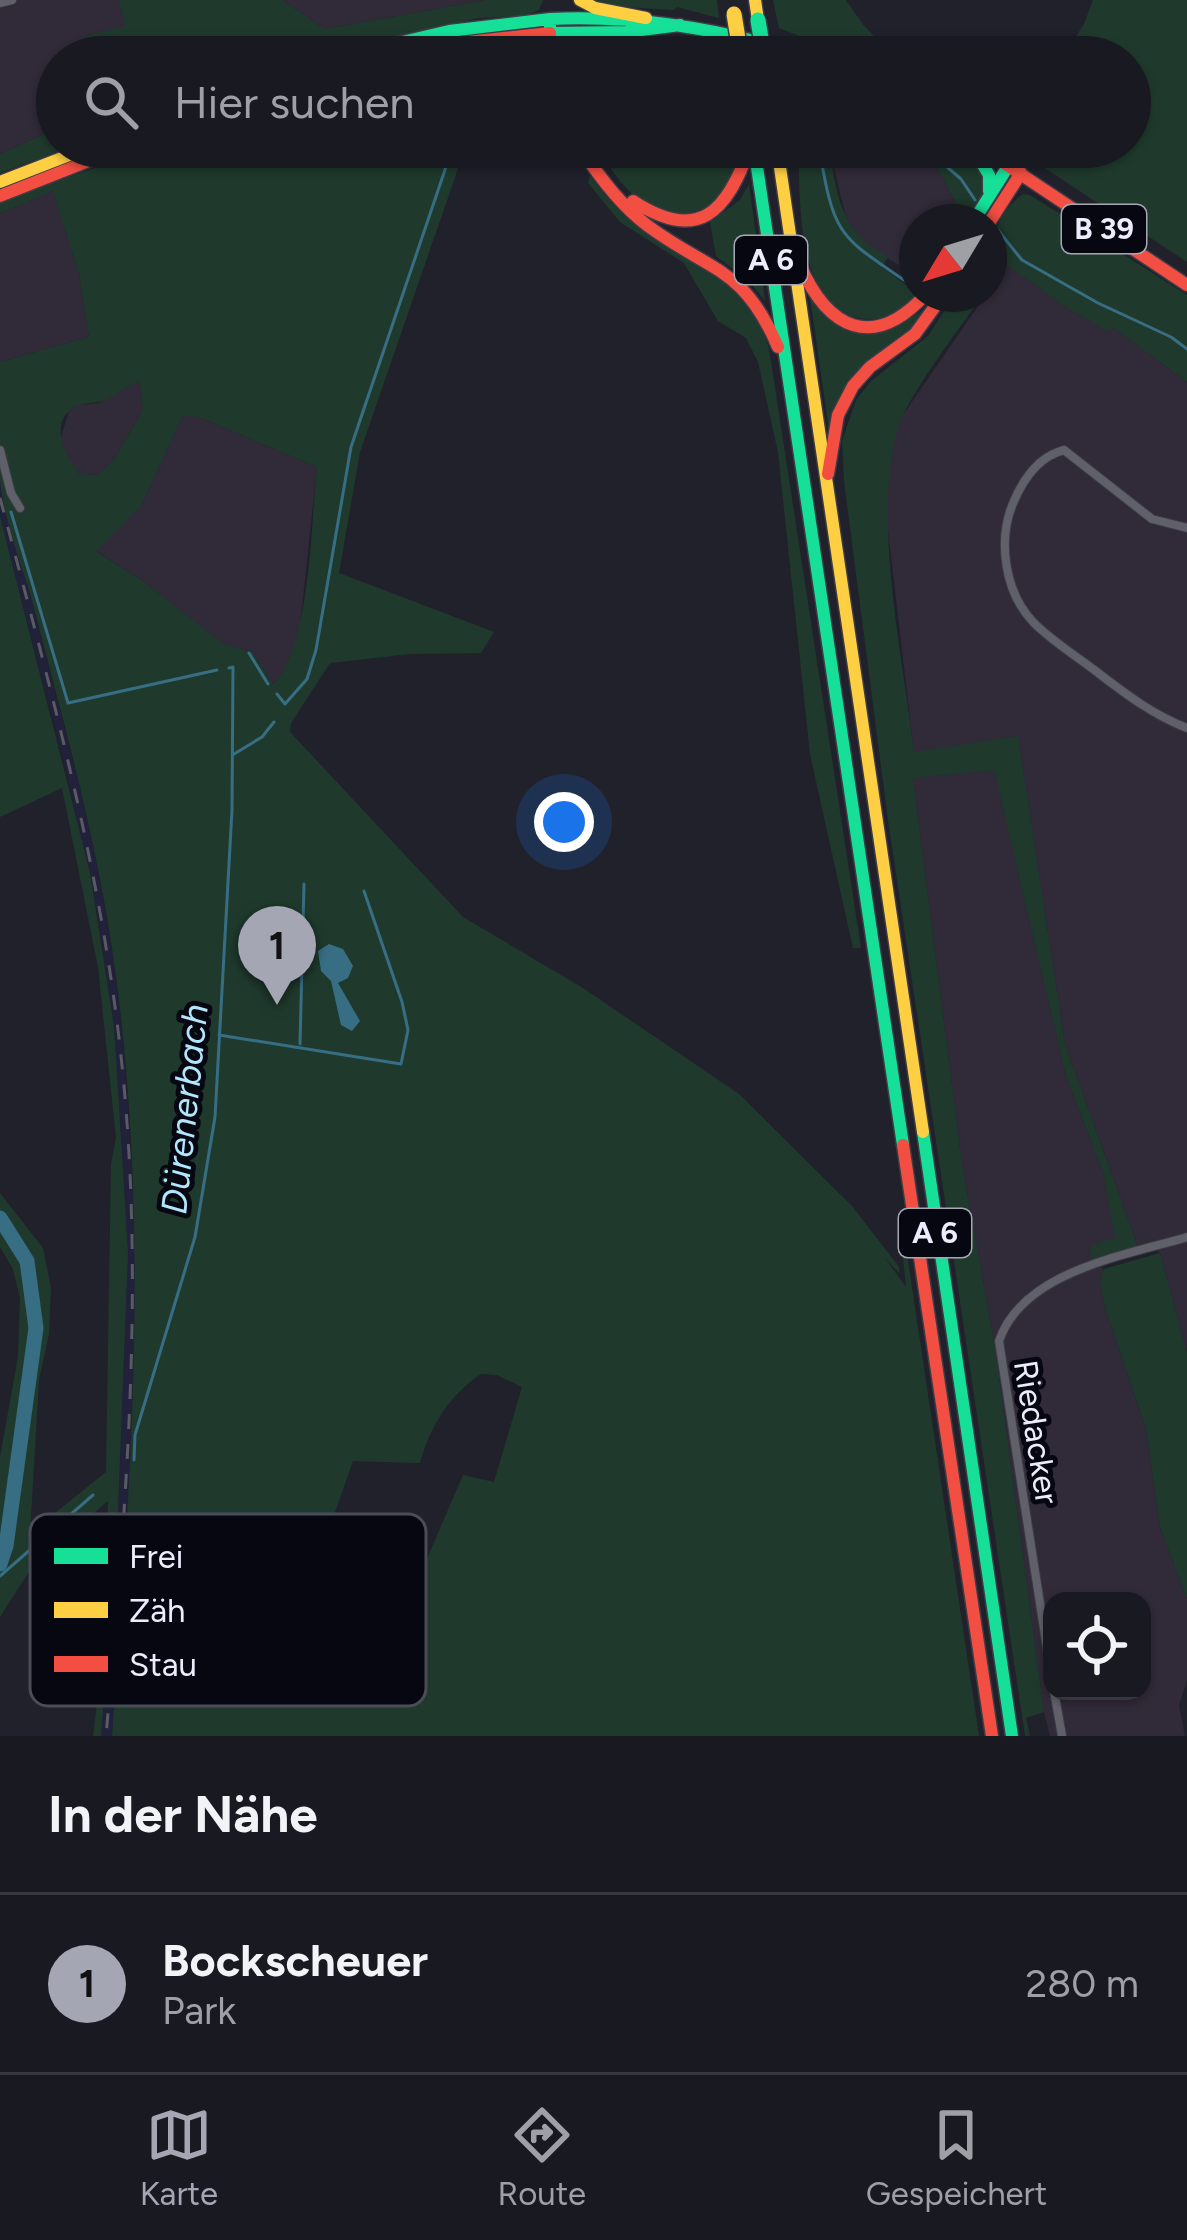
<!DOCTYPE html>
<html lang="de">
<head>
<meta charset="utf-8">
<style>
	:root { --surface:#191921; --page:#26262e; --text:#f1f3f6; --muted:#9fa0a5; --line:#37383f; --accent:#a5a6b3 }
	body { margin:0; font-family:Figtree,sans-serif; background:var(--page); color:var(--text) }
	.controls { position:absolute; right:36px; bottom:36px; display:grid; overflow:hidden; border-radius:24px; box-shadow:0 3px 9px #0004 }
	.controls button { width:108px; height:108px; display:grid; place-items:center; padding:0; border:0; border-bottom:3px solid var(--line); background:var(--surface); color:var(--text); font:60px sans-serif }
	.compass { position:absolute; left:899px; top:204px; width:108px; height:108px; border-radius:50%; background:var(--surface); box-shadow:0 3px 9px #0004; rotate:232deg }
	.you { position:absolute; left:564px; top:822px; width:42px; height:42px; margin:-30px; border:9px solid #fff; border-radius:50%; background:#1a73e8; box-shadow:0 0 0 18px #1a73e833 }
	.badge { display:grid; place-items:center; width:78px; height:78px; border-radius:50%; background:var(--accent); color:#111; font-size:39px; font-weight:700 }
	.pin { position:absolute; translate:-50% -99px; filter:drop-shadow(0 3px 6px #0008) }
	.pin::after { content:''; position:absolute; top:63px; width:42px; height:36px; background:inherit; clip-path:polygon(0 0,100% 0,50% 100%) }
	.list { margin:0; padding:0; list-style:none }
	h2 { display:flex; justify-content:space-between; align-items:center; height:156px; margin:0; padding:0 48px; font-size:51px }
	h2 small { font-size:39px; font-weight:400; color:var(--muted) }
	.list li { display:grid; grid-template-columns:78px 1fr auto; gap:36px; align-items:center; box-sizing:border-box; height:180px; padding:0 48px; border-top:3px solid var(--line) }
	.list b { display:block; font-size:45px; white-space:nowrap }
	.list p { margin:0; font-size:39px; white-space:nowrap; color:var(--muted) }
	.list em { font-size:39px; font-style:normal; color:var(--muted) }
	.icon { flex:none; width:66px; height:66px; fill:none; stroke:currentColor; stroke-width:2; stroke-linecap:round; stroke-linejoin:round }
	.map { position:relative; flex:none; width:1187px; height:1736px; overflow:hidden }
	.search { position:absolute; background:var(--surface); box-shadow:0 3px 9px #0004; left:36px; right:36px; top:36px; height:132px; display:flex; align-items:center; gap:30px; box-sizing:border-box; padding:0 42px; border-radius:66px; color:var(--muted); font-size:45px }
	.sheet { height:336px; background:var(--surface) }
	nav { display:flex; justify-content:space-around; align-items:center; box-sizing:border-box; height:168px; border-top:3px solid var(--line); background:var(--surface); font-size:33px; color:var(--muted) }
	nav a { display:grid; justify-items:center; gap:6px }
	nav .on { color:var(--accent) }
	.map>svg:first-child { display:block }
	.industrial { fill:#312a38; fill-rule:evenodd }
	.built { fill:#22213b }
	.green { fill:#1f3a2d; fill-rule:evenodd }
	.water { fill:#376e84 }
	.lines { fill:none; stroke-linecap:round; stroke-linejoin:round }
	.stream { stroke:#376e84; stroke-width:3 }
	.river { stroke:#376e84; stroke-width:15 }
	.street-casing { stroke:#3d3c46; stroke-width:10 }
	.fast-casing { stroke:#3d3c46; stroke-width:15 }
	.slow-casing { stroke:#3d3c46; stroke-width:15 }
	.jam-casing { stroke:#3d3c46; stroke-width:15 }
	.street { stroke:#60606a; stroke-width:8 }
	.fast { stroke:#16e098; stroke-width:12 }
	.slow { stroke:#ffcf43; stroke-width:12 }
	.jam { stroke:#f24e42; stroke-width:12 }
	.rail { stroke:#5a5a63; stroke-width:3; stroke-dasharray:15 15; stroke-linecap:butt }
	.fast-bridge-casing { stroke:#3d3c46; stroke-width:18; stroke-linecap:butt }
	.slow-bridge-casing { stroke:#3d3c46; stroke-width:18; stroke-linecap:butt }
	.fast-bridge { stroke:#16e098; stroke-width:15 }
	.slow-bridge { stroke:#ffcf43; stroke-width:15 }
	.labels { text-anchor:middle; stroke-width:10; stroke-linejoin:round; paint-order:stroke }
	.shield { fill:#070711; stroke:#a7a8b6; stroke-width:3 }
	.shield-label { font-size:30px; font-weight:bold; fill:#ecedfc }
	.street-label { font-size:33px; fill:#ecedfc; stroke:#070711 }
	.water-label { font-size:36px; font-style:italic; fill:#b2e6fc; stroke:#070711 }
	.key { fill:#070711; stroke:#4c4c58; stroke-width:3 }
	.key-label { font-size:33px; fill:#ecedfc }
</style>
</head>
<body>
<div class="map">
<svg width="1187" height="1736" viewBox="0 0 1187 1736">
	<rect width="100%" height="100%" fill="#21212c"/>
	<path class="industrial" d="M 0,0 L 119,0 L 126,27 L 86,36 L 91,57 L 57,57 L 57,128 L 0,154 Z
		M 282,0 L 486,0 L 325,29 Z
		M 829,147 L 917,147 L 940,173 L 966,222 L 917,222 L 916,276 L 862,242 L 847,222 Z
		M 53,190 L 79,274 L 89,337 L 0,362 L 0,213 Z
		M 1007,264 L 1069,309 L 1108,331 L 1112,326 L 1187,382 L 1187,1352 L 1160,1253 L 1151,1243 L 1138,1247 L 1065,1044 L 1018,737 L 914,753 L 887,522 L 887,468 L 900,419 Z
		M 140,380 L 143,410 L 113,461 L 97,475 L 80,474 L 65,456 L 60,440 L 69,411 L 78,405 L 99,403 Z
		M 183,414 L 201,418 L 317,467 L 299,635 L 288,666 L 273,684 L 252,652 L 222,644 L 144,582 L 95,550 L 141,506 Z
		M 994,769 L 1066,1076 L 1103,1173 L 1116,1238 L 1092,1262 L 1104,1269 L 1100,1280 L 1104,1305 L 1146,1429 L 1160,1527 L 1187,1599 L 1187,1680 L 1179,1705 L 1185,1736 L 1050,1736 L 1044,1712 L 995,1347 L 962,1164 L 913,778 ZM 1052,1601 L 1142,1601 L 1142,1691 L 1052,1691 Z"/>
	<path class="built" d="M 0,483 L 90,826 L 112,948 L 124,1049 L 136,1235 L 136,1293 L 130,1501 L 112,1736 L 101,1736 L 117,1535 L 128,1253 L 114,1026 L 99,922 L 67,773 L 0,516 Z"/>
	<path class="green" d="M 119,0 L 282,0 L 325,29 L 486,0 L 543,0 L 539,10 L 524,16 L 479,18 L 316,57 L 91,57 L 86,36 L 125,26 Z
		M 588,0 L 717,0 L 719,18 L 677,7 L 673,10 L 607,6 Z
		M 773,0 L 846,0 L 864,26 L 895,57 L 852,57 L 779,28 Z
		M 1093,0 L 1187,0 L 1187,262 L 1013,147 L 1130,147 L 1130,57 L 1063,57 L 1084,24 Z
		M 590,39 L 677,40 L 667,51 L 667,57 L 571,57 L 577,45 Z
		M 57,128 L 57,147 L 71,147 L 0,173 L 0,154 Z
		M 154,147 L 470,147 L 461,160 L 360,452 L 339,573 L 494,632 L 481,653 L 410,654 L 330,663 L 291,723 L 290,732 L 463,917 L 583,988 L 739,1094 L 852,1206 L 899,1267 L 899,1273 L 884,1257 L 906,1287 L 901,1236 L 904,1234 L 979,1736 L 112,1736 C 132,1473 151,1210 112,948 C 95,834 64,723 35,612 C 24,569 4,524 0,480 C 0,442 0,401 0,362 L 89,337 L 79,274 L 53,191 L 0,213 L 0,201 ZM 140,381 L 143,410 L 113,461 L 97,475 L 80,474 C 66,457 46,420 77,406 C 86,402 96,404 105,400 C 117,394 128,386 140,381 ZM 183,415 L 201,418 L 317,467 C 311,520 311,648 273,684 L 252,652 L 222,643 L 144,582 L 96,551 L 141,506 ZM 481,1374 L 497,1375 L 522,1387 L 494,1482 L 463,1475 L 414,1589 L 318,1560 L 353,1461 L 420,1463 C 430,1427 449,1395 481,1374 Z
		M 597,147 L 668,147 L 677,160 L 704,157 L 724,164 L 728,147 L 738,147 C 743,198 691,230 647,205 C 625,192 610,168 597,147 Z
		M 798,147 L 829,147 C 838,199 839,229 888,257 L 882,267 L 917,293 C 908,308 887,320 870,319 C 794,318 801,200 798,147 Z
		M 917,147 L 952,147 L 982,171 L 983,196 L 966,222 L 940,173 Z
		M 590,176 C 604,194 617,211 635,224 C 694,270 744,268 769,349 L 861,948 L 853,948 L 810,754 L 778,452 L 758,362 L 746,338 L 718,321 L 684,263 L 620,222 L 588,183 Z
		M 749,184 L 765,301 L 748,280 L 716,256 L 710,222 L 740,200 Z
		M 1023,194 L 1030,195 L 1187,295 L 1187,382 L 1113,327 L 1109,332 L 1069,309 L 1007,265 L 989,288 C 989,252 991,217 1023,194 Z
		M 955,294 L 984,294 C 964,321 908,397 899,425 C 871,516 903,656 914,752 L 1018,736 L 1065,1044 L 1138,1247 L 1092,1263 L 1090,1246 L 1115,1237 L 1103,1173 L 1066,1076 L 994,770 L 913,778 L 962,1164 L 995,1347 L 1044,1712 L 1026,1718 L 1030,1736 L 1025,1736 L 1021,1709 L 888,820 L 844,481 L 842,441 L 856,400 L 871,381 L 928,336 Z
		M 810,297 L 880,332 L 895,328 L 928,307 L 910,330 L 866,366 L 829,430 Z
		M 0,516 L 90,873 L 114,1026 L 128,1253 L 117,1535 L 101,1736 L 93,1736 L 100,1679 L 108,1501 L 35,1562 L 0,1617 L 0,1457 L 18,1357 L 20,1298 L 13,1269 L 0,1247 L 0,1193 L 43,1248 L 51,1288 L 49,1334 L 39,1380 L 30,1533 L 106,1472 L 111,1164 L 116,1138 L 98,967 L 62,788 L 0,817 Z
		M 1160,1253 L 1187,1352 L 1187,1599 L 1160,1527 L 1146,1429 L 1104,1305 L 1100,1280 L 1104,1269 Z"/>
	<path class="water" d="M 329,944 L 343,949 L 353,966 L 348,978 L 338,983 L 360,1021 L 352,1031 L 341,1025 L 331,981 L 321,971 L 318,951 Z"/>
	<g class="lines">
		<path class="stream" d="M 615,57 L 640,48 L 689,47
			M 819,147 C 835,243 840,235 917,289
			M 924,147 L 961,179 L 975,200
			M 997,229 L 1022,260 L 1098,303 L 1171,337 L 1187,349
			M 11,512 L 68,703 L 217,670
			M 249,653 L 268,684
			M 277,694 L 285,704 L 307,679 L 316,650 L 351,447 L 448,161 L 457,147
			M 234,754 L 262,737 L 274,722
			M 219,1035 L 401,1064 L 408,1030 L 402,1002 L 364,891
			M 300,1044 L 304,884
			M 134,1460 L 135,1435 L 195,1237 L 215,1117 L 232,810 L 233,667 L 229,668
			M 0,1576 L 93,1495"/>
		<path class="river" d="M 0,1218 L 27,1261 L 36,1328 L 6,1546 L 0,1564"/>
		<defs>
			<path id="street" d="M 0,3 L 12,0
				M 0,450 L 11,493 L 20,508
				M 1187,528 L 1152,519 L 1064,450 C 1040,456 1024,478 1014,501 C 997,539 1004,592 1034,623 C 1051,640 1073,654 1093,669 C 1123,692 1151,714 1187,728
				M 1052,1680 L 999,1341 C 1023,1271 1124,1256 1187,1237
				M 1054,1691 L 1062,1736"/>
			<path id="fast" d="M 680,25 L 626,32 L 550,33 L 550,19 C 640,15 724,29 809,57
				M 338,57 L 449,31 L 550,19
				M 565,57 L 566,33
				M 754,147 L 903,1145
				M 972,147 L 989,175 L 989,191
				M 973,222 L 1009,165
				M 923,1132 L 1012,1736"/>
			<path id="slow" d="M 580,0 L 595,8 L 646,18
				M 755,0 L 758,20
				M 777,147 L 923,1132
				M 0,182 L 90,147"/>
			<path id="jam" d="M 390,57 L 449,44 L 550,33 L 551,57
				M 580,147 C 599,177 620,205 648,226 C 712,273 743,266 778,347
				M 980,147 L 1187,285
				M 0,196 L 124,147
				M 633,201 C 699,244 727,212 750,147
				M 989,223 L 1021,173
				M 800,265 C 828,329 873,352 926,294
				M 828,474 L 838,415 L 853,386 L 870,367 L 915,334 L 944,294
				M 903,1145 L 992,1736"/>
		</defs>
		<use href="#street" class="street-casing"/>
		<use href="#fast" class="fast-casing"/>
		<use href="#slow" class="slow-casing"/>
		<use href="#jam" class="jam-casing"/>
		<use href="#street" class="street"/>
		<use href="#fast" class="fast"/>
		<use href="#slow" class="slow"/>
		<use href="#jam" class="jam"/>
		<path class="rail" d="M 0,498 C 48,679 99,860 120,1047 C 146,1275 126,1508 106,1736"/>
		<defs>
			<path id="fast-bridge" d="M 758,20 L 764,57"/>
			<path id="slow-bridge" d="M 734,14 L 741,57"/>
		</defs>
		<use href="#fast-bridge" class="fast-bridge-casing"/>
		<use href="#slow-bridge" class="slow-bridge-casing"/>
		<use href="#fast-bridge" class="fast-bridge"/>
		<use href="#slow-bridge" class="slow-bridge"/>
	</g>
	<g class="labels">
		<g class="shield">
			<rect x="1062" y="205" width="84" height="48" rx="9"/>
			<rect x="735" y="236" width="72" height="48" rx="9"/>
			<rect x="899" y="1209" width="72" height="48" rx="9"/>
		</g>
		<g class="shield-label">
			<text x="1104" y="239">B 39</text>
			<text x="771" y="270">A 6</text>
			<text x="935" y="1243">A 6</text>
		</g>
		<g class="street-label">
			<text transform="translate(1037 1432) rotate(81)" y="12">Riedacker</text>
		</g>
		<g class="water-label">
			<text transform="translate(184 1109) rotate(-84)" y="13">Dürenerbach</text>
		</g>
	</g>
	<rect x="30" y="1514" width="396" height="192" rx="18" class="key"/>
	<rect x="54" y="1548" width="54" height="16" fill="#16e098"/>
	<rect x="54" y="1602" width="54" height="16" fill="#ffcf43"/>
	<rect x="54" y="1656" width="54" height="16" fill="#f24e42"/>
	<g class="key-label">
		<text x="129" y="1568">Frei</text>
		<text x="129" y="1622">Zäh</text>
		<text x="129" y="1676">Stau</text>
	</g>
</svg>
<div class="controls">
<button><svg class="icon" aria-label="locate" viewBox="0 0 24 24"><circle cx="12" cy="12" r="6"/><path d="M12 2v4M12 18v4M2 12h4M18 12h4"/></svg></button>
</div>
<svg class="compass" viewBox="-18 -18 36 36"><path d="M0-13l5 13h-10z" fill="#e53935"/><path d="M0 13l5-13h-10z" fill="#9fa0a5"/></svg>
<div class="you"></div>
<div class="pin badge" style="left:277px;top:1005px">1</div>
<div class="search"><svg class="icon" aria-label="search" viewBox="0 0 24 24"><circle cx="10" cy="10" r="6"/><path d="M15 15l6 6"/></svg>Hier suchen</div>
</div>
<section class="sheet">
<h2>In der Nähe<small></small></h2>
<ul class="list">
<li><span class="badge">1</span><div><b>Bockscheuer</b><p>Park</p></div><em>280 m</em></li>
</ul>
</section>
<nav>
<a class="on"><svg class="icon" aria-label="map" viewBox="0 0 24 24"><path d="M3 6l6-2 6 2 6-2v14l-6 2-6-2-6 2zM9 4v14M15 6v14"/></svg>Karte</a>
<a><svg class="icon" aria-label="directions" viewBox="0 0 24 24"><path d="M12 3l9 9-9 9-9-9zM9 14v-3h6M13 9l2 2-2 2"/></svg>Route</a>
<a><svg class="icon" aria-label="saved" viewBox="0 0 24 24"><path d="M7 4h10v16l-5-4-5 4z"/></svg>Gespeichert</a>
</nav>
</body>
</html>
